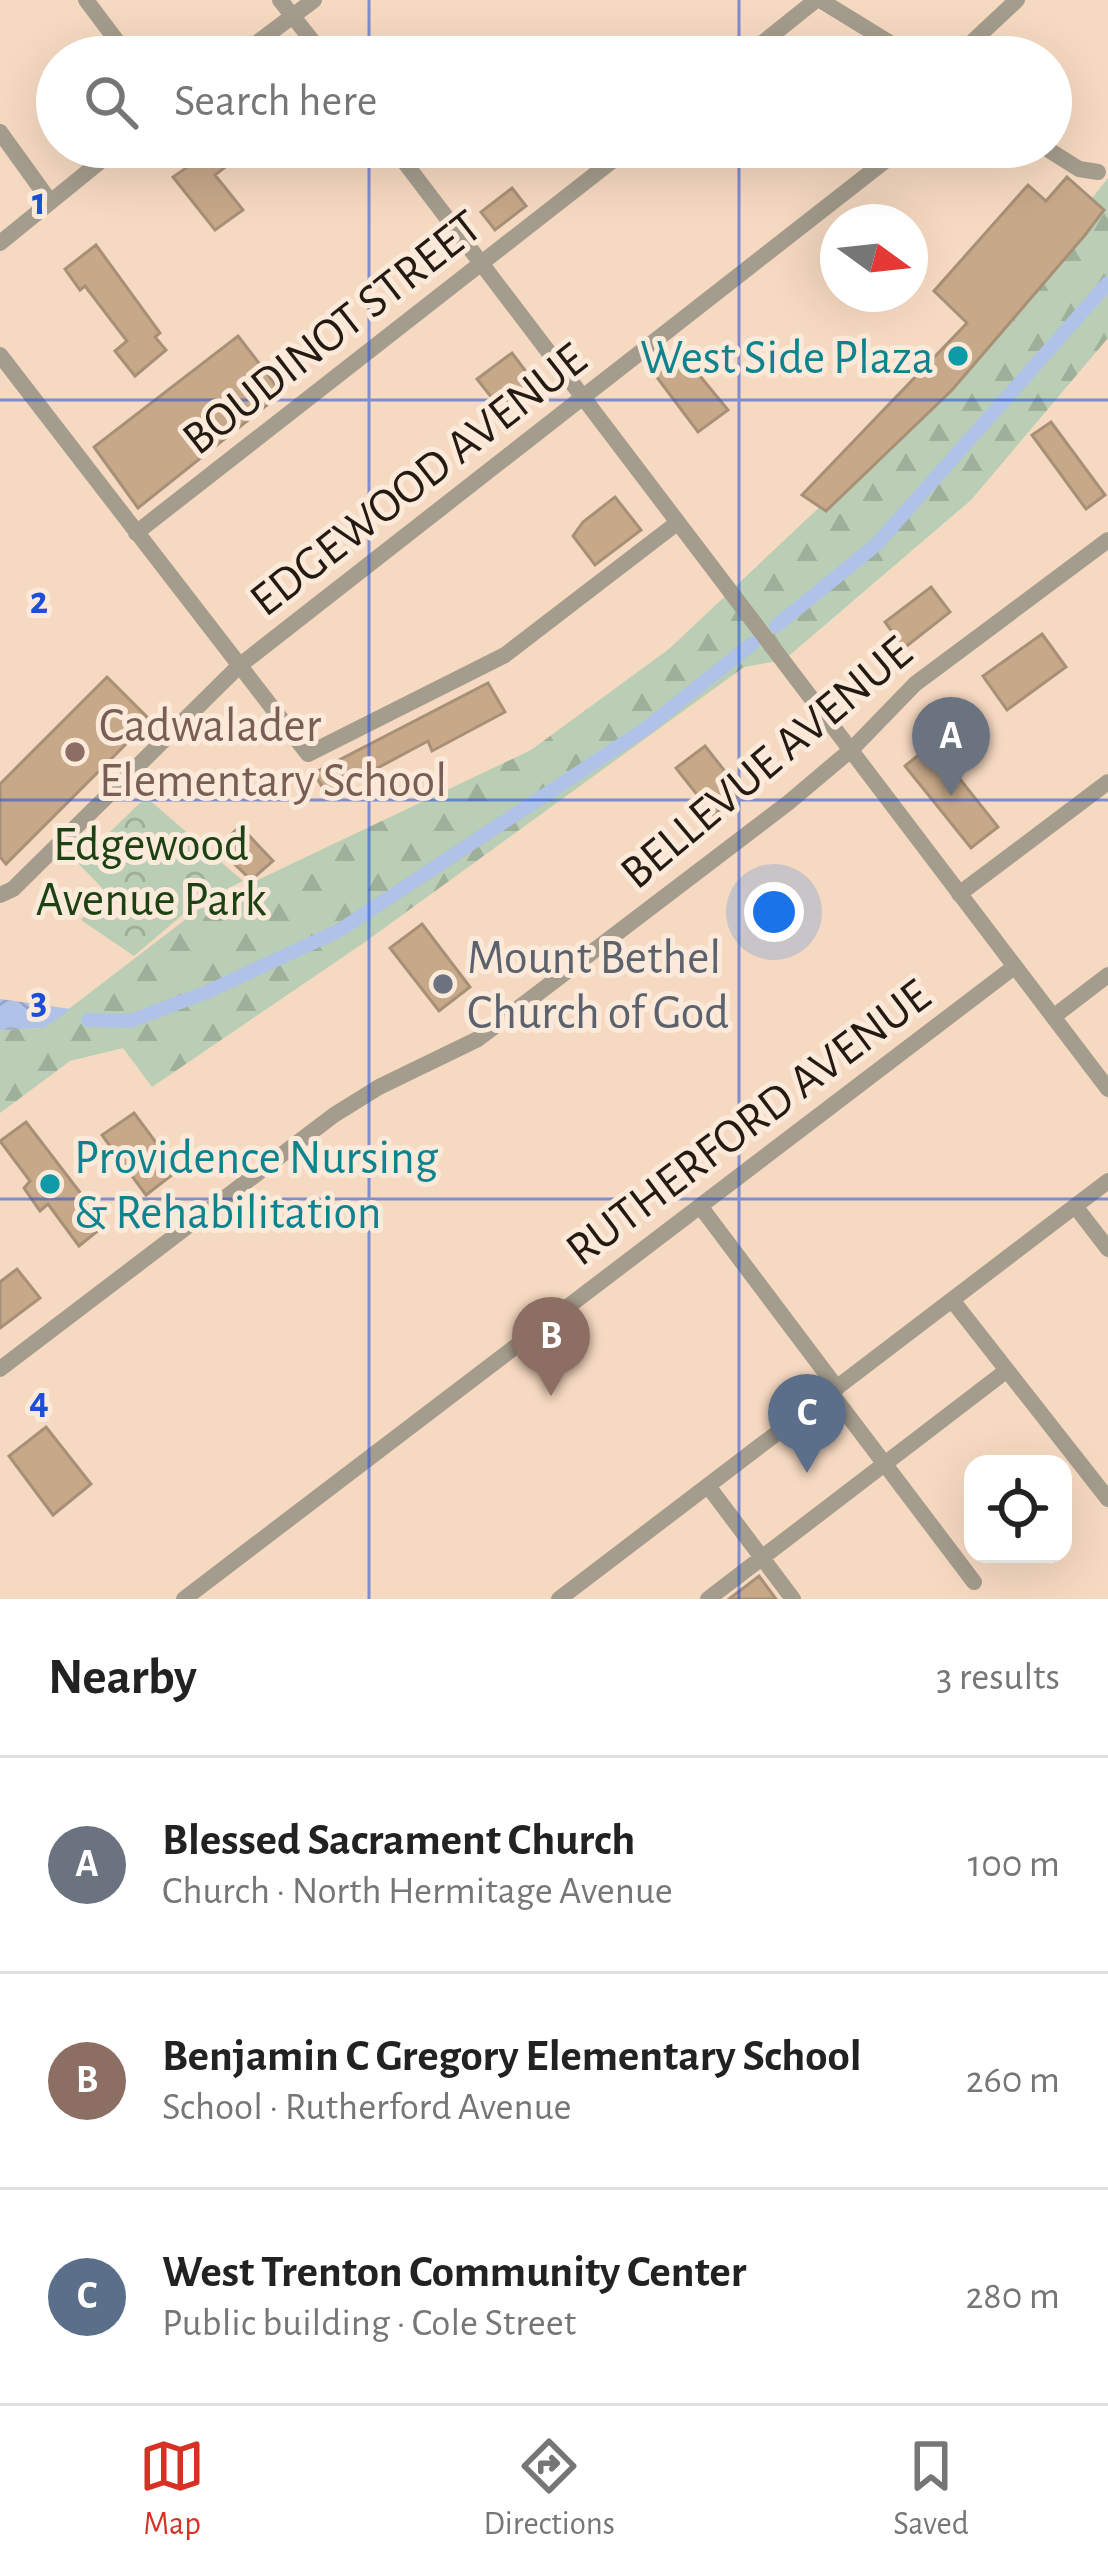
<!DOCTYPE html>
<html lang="en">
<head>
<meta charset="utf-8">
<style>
	:root { --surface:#fff; --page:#f2f2f2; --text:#222; --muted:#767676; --line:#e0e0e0; --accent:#d93025 }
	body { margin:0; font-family:"Alegreya Sans",sans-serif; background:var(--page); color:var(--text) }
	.controls { position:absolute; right:36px; bottom:36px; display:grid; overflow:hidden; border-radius:24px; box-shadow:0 12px 48px #0002 }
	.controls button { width:108px; height:108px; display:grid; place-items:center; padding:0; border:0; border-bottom:3px solid var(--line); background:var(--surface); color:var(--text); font:60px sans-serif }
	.compass { position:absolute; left:820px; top:204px; width:108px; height:108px; border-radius:50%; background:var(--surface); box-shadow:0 12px 48px #0002; rotate:105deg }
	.you { position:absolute; left:774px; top:912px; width:42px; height:42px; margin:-30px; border:9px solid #fff; border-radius:50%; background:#1a73e8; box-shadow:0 0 0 18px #1a73e833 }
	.badge { display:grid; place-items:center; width:78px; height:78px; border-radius:50%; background:var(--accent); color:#fff; font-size:39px; font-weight:700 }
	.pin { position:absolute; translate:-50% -99px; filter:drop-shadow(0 3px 6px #0008) }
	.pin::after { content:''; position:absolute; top:63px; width:42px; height:36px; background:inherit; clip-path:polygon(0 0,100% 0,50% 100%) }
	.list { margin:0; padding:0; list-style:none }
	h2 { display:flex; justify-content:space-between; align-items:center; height:156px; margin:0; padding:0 48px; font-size:51px }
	h2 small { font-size:39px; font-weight:400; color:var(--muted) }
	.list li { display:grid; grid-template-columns:78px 1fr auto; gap:36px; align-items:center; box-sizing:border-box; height:216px; padding:0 48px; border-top:3px solid var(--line) }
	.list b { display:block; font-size:45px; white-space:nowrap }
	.list p { margin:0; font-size:39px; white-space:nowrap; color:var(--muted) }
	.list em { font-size:39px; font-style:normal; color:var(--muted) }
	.icon { flex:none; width:66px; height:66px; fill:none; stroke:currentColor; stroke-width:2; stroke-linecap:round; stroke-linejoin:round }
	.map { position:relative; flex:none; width:1108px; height:1599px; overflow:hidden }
	.search { position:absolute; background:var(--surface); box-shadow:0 12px 48px #0002; left:36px; right:36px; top:36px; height:132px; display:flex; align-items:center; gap:30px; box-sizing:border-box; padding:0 42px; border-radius:66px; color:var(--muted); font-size:45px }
	.sheet { height:804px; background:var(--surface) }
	nav { display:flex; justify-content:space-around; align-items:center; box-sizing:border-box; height:168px; border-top:3px solid var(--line); background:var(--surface); font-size:33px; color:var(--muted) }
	nav a { display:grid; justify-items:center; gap:6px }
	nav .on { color:var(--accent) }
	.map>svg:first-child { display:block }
	.forest { fill:url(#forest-firs) }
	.park { fill:url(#park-crowns) }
	.water { fill:url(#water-waves) }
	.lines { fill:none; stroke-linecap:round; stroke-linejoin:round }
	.canal { stroke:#b0c2e7; stroke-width:14 }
	.building { fill:#c7a889; stroke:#a89077; stroke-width:3 }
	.minor { stroke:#a49c8c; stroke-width:16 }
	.grid { fill:none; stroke:#1d4ed8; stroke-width:3; stroke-opacity:0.55 }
	.culture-dot { fill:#0f9aa8; stroke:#fbe9da; stroke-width:4.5 }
	.education-dot { fill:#8d6e63; stroke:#fbe9da; stroke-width:4.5 }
	.worship-dot { fill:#6b7280; stroke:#fbe9da; stroke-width:4.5 }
	.labels { text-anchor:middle; stroke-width:10; stroke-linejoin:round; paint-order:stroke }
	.street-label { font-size:48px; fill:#251a12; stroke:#fbe9da }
	.culture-label { font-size:48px; fill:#0d838f; stroke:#fbe9da; text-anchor:end }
	.education-label { font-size:48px; fill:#785e54; stroke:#fbe9da; text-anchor:start }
	.park-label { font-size:48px; fill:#1c4112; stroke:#fbe9da }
	.worship-label { font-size:48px; fill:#5b616d; stroke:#fbe9da; text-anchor:start }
	.grid-label { font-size:39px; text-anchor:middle; font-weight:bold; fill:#1d4ed8; stroke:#fbe9da; stroke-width:10; stroke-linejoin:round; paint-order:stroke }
</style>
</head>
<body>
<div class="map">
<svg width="1108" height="1599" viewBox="0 0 1108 1599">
	<defs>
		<pattern id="forest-firs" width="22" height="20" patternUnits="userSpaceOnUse" patternTransform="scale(3)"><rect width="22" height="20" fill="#b9ceb4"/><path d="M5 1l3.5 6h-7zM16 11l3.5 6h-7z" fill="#9fb09a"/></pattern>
		<pattern id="park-crowns" width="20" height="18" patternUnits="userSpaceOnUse" patternTransform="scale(3)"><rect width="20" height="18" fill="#b9ceb4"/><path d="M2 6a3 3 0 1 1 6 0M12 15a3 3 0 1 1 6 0" fill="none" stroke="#9fb09a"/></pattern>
		<pattern id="water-waves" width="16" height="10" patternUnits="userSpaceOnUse" patternTransform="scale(3)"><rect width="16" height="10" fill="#b0c2e7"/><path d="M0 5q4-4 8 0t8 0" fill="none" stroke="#97a6c5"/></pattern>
	</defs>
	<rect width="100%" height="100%" fill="#f6d9c1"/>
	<path class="forest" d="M 1108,178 L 1108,338 L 971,500 L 784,660 L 744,667 L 365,942 L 152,1087 L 123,1048 L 70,1061 L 0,1113 L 0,1030 L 44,1028 L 203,906 L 531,750 L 669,649 L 934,399 Z"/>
	<path class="park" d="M 146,797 L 243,881 L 194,905 L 134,956 L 81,920 L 105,891 L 78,863 Z"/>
	<path class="water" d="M 0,1000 L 0,999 L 71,1009 L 44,1028 L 0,1030 Z"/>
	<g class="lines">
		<path class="canal" d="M 776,626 L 877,544 L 1108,283
			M 88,1020 L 130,1021 L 207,992 L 340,930 L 645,729 L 753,643"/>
	</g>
	<path class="building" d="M 200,147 L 251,147 L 215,175 L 243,210 L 215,230 L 173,177 L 189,166 L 184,159 Z
		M 1067,177 L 1104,210 L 1085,235 L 952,390 L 826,511 L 802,495 L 967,323 L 934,291 L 1028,185 L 1046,201 Z
		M 512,188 L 526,206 L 495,230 L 481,212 Z
		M 96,245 L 160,333 L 155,337 L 166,350 L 135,376 L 115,351 L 127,341 L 85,286 L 80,290 L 65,269 Z
		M 238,336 L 282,393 L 138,508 L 94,447 Z
		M 512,353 L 533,381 L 499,407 L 477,379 Z
		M 681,353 L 728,410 L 698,432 L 653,372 Z
		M 1051,422 L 1105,495 L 1086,509 L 1032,435 Z
		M 615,497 L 641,530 L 595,565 L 573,536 L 583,522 Z
		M 931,587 L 950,612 L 904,648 L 885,622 Z
		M 1042,634 L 1066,667 L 1007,710 L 983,676 Z
		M 107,677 L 150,720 L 6,864 L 0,857 L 0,784 Z
		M 488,683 L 505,712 L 432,751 L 428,741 L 327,795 L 314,773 Z
		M 932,744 L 998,827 L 971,848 L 905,766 Z
		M 705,746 L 742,793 L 713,815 L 676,768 Z
		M 240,826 L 273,861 L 251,880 L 218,848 Z
		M 422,924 L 470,987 L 439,1011 L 390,948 Z
		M 134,1113 L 177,1171 L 146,1195 L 102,1135 Z
		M 26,1122 L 105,1225 L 79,1246 L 48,1204 L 40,1211 L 24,1188 L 30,1181 L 0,1141 Z
		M 17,1269 L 40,1298 L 0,1328 L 0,1282 Z
		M 46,1427 L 91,1484 L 53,1515 L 9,1456 Z
		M 759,1576 L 776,1599 L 729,1599 Z"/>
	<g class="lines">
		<path class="minor" d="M 86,0 L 129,57
			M 280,0 L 325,57
			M 820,0 L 913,57
			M 238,57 L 314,0
			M 745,57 L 816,0
			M 956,57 L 1017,0
			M 0,132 L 49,200
			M 393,147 L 1108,1089
			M 1044,147 L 1079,169 L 1098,172
			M 0,243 L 118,147
			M 0,355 L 308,754 L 505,655 L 677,523
			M 136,533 L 630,147
			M 959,894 L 1108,782
			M 0,895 L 13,889 L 239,666 L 903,147
			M 1053,1017 L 1108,975
			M 700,1206 L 837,1388
			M 1075,1206 L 1108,1249
			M 952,1300 L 1108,1499
			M 0,1369 L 334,1115 L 379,1087 L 478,1039 L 788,803 L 852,749 L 915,684 L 1108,540
			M 831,1393 L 974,1582
			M 708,1486 L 793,1599
			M 184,1599 L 1014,967
			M 559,1599 L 1108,1181
			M 708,1599 L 1006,1371"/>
	</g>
	<path class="grid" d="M 369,0 L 369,57M 739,0 L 739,57M 369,147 L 369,1599M 739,147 L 739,1599M 0,400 L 1108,400M 0,800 L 1108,800M 0,1199 L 1108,1199"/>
	<g class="culture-dot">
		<circle cx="958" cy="356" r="12"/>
		<circle cx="50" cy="1184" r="12"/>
	</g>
	<circle class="education-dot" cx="75" cy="752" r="12"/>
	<circle class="worship-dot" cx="443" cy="984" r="12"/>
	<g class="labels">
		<g class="street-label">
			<text transform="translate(331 331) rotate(-38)" y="17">BOUDINOT STREET</text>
			<text transform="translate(417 478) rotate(-38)" y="17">EDGEWOOD AVENUE</text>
			<text transform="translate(765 761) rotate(-40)" y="17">BELLEVUE AVENUE</text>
			<text transform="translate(747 1121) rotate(-37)" y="17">RUTHERFORD AVENUE</text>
		</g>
		<g class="culture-label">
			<text x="934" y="373">West Side Plaza</text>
			<text x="74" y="1173" text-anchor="start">Providence Nursing<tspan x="74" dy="55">&amp; Rehabilitation</tspan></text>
		</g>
		<g class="education-label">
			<text x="99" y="741">Cadwalader<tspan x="99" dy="55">Elementary School</tspan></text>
		</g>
		<g class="park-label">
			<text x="151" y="860">Edgewood<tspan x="151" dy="55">Avenue Park</tspan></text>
		</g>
		<g class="worship-label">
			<text x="467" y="973">Mount Bethel<tspan x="467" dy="55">Church of God</tspan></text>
		</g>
	</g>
	<g class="grid-label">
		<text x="39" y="214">1</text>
		<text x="39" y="613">2</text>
		<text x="39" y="1013">3</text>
		<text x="39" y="1413">4</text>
	</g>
</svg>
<div class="controls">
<button><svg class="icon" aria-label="locate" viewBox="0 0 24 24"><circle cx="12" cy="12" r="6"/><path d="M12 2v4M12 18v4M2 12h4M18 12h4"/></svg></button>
</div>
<svg class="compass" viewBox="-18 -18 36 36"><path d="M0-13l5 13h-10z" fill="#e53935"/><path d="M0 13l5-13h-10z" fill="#767676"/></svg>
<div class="you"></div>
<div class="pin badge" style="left:951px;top:796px;background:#6b7280">A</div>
<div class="pin badge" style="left:551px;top:1396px;background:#8d6e63">B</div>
<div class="pin badge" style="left:807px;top:1473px;background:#5c6f8a">C</div>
<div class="search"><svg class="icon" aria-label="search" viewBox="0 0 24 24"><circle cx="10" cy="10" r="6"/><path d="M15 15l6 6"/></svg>Search here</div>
</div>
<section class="sheet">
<h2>Nearby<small>3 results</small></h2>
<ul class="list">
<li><span class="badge" style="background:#6b7280">A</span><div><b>Blessed Sacrament Church</b><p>Church · North Hermitage Avenue</p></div><em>100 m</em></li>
<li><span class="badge" style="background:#8d6e63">B</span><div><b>Benjamin C Gregory Elementary School</b><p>School · Rutherford Avenue</p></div><em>260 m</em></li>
<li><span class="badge" style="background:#5c6f8a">C</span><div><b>West Trenton Community Center</b><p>Public building · Cole Street</p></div><em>280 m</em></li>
</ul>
</section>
<nav>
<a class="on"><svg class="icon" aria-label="map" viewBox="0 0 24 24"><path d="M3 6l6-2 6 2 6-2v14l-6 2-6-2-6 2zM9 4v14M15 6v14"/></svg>Map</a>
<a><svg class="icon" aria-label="directions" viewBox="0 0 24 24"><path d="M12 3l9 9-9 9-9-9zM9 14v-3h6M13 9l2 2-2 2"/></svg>Directions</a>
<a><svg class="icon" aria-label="saved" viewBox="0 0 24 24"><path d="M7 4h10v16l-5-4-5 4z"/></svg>Saved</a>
</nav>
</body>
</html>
